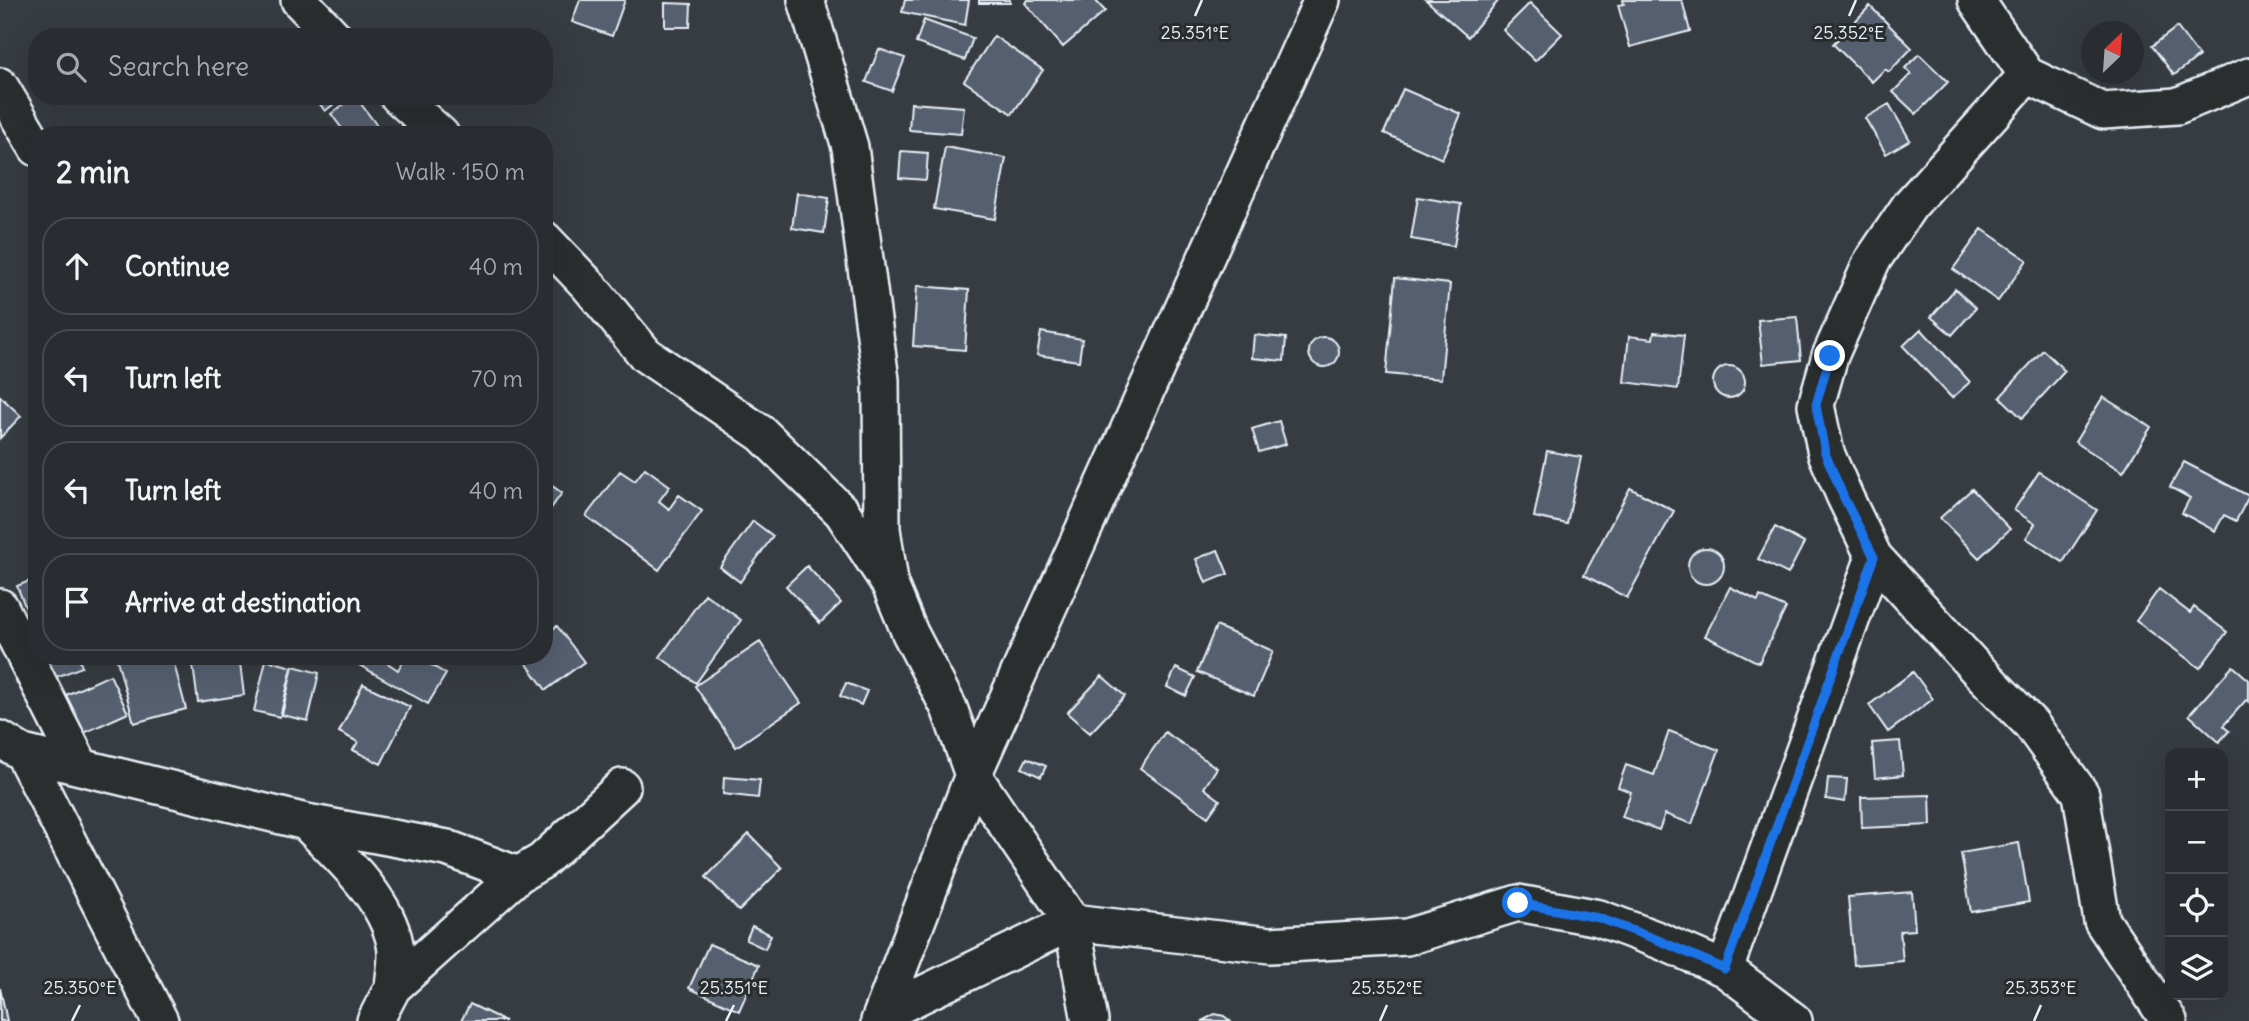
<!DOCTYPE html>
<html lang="en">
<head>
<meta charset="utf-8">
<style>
	:root { --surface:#292d32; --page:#31353a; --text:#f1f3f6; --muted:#a5a8ac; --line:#45494d }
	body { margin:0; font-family:Delius,sans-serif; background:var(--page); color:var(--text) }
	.controls { position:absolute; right:21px; bottom:21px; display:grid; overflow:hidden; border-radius:14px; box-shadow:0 7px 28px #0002 }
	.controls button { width:63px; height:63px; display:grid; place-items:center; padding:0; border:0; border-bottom:2px solid var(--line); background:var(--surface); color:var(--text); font:35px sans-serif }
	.compass { position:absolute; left:2081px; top:21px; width:63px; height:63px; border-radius:50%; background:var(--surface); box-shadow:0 7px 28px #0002; rotate:25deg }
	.stop { position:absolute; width:21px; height:21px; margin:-16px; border:5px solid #1a73e8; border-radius:50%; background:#fff }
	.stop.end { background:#1a73e8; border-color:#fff; box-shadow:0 2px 7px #0008 }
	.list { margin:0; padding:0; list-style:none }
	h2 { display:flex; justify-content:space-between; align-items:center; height:91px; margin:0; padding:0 28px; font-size:30px }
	h2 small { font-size:23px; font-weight:400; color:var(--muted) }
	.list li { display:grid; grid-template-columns:46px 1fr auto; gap:21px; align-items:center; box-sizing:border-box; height:98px; margin:0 14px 14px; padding:0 14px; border:2px solid var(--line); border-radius:28px }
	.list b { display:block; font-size:26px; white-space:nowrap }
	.list em { font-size:23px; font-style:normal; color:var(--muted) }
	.icon { flex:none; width:38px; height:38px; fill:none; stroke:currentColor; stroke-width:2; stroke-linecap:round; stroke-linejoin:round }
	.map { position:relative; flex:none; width:2249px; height:1021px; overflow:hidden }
	.search { position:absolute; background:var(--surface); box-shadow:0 7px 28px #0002; left:28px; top:28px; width:525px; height:77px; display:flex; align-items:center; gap:18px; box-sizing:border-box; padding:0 24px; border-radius:28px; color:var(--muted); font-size:26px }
	.panel { position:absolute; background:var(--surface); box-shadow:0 7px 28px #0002; left:28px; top:126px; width:525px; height:539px; border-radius:28px }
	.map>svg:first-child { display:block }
	.building { fill:#555f70; stroke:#e8f1f8; stroke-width:2 }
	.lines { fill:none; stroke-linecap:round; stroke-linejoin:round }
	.minor-casing { stroke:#e8f1f8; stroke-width:40 }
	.minor { stroke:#2a2d2e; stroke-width:35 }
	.route { stroke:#1a73e8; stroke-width:9 }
	.ticks { fill:none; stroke:#e8f1f8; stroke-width:2.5 }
	.ticks-label { font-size:18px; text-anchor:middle; fill:#e8f1f8; stroke:#2a2d2e; stroke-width:6; stroke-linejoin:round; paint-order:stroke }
</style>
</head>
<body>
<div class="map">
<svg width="2249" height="1021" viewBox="0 0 2249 1021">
	<rect width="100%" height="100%" fill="#373c42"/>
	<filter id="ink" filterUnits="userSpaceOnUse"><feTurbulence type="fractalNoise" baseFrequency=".0143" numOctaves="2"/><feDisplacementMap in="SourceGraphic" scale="14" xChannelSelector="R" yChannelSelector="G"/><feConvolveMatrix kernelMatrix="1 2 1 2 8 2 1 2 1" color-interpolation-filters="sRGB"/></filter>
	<g filter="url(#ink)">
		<path class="building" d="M 580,0 L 625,0 L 612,36 L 572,22 Z
			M 905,0 L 969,0 L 965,25 L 902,12 Z
			M 979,0 L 1010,0 L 1010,3 L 979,3 Z
			M 1028,0 L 1095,0 L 1105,11 L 1063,47 L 1025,3 Z
			M 1426,0 L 1499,0 L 1468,37 Z
			M 1623,0 L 1682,0 L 1690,31 L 1630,47 L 1618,5 L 1624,4 Z
			M 665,3 L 691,4 L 690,27 L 665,27 Z
			M 1530,3 L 1562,34 L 1535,61 L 1503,30 Z
			M 1870,6 L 1912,48 L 1889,72 L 1885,69 L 1872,82 L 1833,44 Z
			M 924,20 L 973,38 L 965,60 L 916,43 Z
			M 2177,27 L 2199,56 L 2174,75 L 2152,46 Z
			M 994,36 L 1043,70 L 1012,114 L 964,81 Z
			M 879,49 L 905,58 L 892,91 L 866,82 Z
			M 1919,54 L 1948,82 L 1916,114 L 1893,92 L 1911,74 L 1905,68 Z
			M 1403,89 L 1461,114 L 1442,159 L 1384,133 Z
			M 314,96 L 344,96 L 325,111 Z
			M 355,96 L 384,135 L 347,135 L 331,114 Z
			M 911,103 L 964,107 L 961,134 L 909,130 Z
			M 1889,104 L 1910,140 L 1886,154 L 1865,118 Z
			M 945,147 L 1006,158 L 995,219 L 934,209 Z
			M 901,151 L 928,153 L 926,180 L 899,178 Z
			M 797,193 L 829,198 L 824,233 L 792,228 Z
			M 1418,197 L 1461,204 L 1454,246 L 1411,239 Z
			M 1982,229 L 2027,260 L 1998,301 L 1953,269 Z
			M 1395,278 L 1450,284 L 1441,379 L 1386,374 Z
			M 917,286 L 969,290 L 965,350 L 913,346 Z
			M 1955,289 L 1976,308 L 1952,335 L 1931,317 Z
			M 1797,317 L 1801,360 L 1763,364 L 1758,320 Z
			M 1921,329 L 1970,382 L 1952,398 L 1903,346 Z
			M 1041,332 L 1082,339 L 1079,361 L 1037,355 Z
			M 1654,332 L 1684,335 L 1678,389 L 1624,382 L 1629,336 L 1653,339 Z
			M 1254,335 L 1286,338 L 1284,361 L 1252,358 Z
			M1309 352a15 15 0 1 1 30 0a15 15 0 1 1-30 0Z
			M 2043,350 L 2065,371 L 2022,418 L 2000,397 Z
			M1713 382a16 16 0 1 1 32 0a16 16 0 1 1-32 0Z
			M 0,396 L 21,416 L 0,438 Z
			M 2103,397 L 2151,427 L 2123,472 L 2075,442 Z
			M 1279,421 L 1286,444 L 1259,452 L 1252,429 Z
			M 1547,451 L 1581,457 L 1567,524 L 1534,517 Z
			M 2184,462 L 2249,496 L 2236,521 L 2224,515 L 2215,531 L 2182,513 L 2190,498 L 2170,487 Z
			M 645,468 L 670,486 L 659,501 L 669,509 L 679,495 L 702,511 L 659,570 L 586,516 L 620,471 L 635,481 Z
			M 2039,472 L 2097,510 L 2063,562 L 2026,538 L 2035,524 L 2014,510 Z
			M 544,480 L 562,493 L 544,518 Z
			M 1630,488 L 1674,511 L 1627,598 L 1584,575 Z
			M 1972,489 L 2010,529 L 1979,558 L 1940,518 Z
			M 753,521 L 773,536 L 740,582 L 720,567 Z
			M 1775,527 L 1804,543 L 1788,574 L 1758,559 Z
			M1688 566a18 18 0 1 1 36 0a18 18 0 1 1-36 0Z
			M 1218,550 L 1228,574 L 1206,583 L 1196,559 Z
			M 807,566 L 841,603 L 820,623 L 786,586 Z
			M 37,578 L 37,636 L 17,586 Z
			M 1730,587 L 1758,601 L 1760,596 L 1786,608 L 1759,663 L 1705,636 Z
			M 2159,589 L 2190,613 L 2194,607 L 2227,632 L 2200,668 L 2136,621 Z
			M 705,594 L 741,620 L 696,683 L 660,657 Z
			M 557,626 L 584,662 L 546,690 L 521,656 L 544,656 L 544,635 Z
			M 1216,626 L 1273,651 L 1254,696 L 1197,672 Z
			M 760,642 L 801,703 L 736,747 L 695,686 Z
			M 45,656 L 78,656 L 82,667 L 54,678 Z
			M 116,656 L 172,656 L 186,709 L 134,723 Z
			M 205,656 L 239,656 L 244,695 L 198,702 L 192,658 Z
			M 318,656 L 337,656 L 335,662 Z
			M 357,656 L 389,656 L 386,662 L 398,670 L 406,656 L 416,656 L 446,674 L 428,704 L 354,662 Z
			M 266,660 L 292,667 L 280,717 L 254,711 Z
			M 293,666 L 319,673 L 308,721 L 282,715 Z
			M 2233,666 L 2249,680 L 2249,702 L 2246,700 L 2223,726 L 2229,731 L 2219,742 L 2189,715 Z
			M 1176,668 L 1195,677 L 1186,696 L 1167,687 Z
			M 1913,672 L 1933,699 L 1888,732 L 1869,705 Z
			M 110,675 L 128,713 L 84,733 L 66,695 Z
			M 1102,676 L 1125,696 L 1090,733 L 1067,713 Z
			M 846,683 L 867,691 L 861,705 L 840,696 Z
			M 363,684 L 410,707 L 381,764 L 353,750 L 358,742 L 339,732 Z
			M 1669,731 L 1719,750 L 1692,824 L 1665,814 L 1659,830 L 1622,817 L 1631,792 L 1618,787 L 1626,765 L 1654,775 Z
			M 1165,732 L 1217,768 L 1204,788 L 1220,800 L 1208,817 L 1140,768 Z
			M 1900,741 L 1903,775 L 1875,778 L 1872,743 Z
			M 1027,758 L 1046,766 L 1041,777 L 1022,768 Z
			M 724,777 L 760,780 L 758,798 L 723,794 Z
			M 1828,778 L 1847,779 L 1845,802 L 1826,799 Z
			M 1930,795 L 1931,825 L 1862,828 L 1861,797 Z
			M 749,834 L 782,868 L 739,911 L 706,877 Z
			M 2019,843 L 2029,902 L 1971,912 L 1961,853 Z
			M 1912,892 L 1915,930 L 1900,931 L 1903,961 L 1854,965 L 1848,897 Z
			M 752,926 L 771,935 L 765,949 L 746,940 Z
			M 709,944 L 759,965 L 739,1011 L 689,988 Z
			M 0,988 L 7,1021 L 0,1021 Z
			M 470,1004 L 505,1021 L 461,1021 Z
			M 1215,1014 L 1224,1016 L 1230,1021 L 1202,1021 Z"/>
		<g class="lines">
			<defs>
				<path id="minor" d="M 299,0 L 334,37
					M 806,0 L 850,147 L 881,380 L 882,529 L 889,575
					M 1976,0 L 2027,75 L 2103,111 L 2177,106 L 2249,76
					M 2027,75 L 1910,205 L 1872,261 L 1830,356 L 1816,405 L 1826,453 L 1845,497 L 1874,557 L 1975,667 L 2031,724 L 2081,794 L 2102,921 L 2169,1021
					M 0,86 L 37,148
					M 398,96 L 441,135
					M 544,239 L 589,286 L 646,355 L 762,434 L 842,512 L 890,585 L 910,633 L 949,708 L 973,775 L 1072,922 L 1090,1021
					M 0,607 L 81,767
					M 0,739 L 23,753 L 160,1021
					M 23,753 L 306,822 L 447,848 L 518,875
					M 306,822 C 338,855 386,897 395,944 C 398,957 394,974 393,987
					M 1725,969 L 1874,557
					M 884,1013 L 1072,922 L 1270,945 L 1407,937 L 1518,903 L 1599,918 L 1658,940 L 1725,969 L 1794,1021
					M 375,1021 L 393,987 L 518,875 L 542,861 L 622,787
					M 879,1021 L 973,775 L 1322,0"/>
			</defs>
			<use href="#minor" class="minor-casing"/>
			<use href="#minor" class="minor"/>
		</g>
	</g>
	<g class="lines" filter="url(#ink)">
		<path class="route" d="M 1518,903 L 1599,918 L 1658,940 L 1725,969 L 1874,557 L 1844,498 L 1825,453 L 1816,405 L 1830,356"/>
	</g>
	<path class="ticks" d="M 1195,16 L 1202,0M 1849,16 L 1856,0M 72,1021 L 80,1005M 726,1021 L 734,1005M 1380,1021 L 1387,1005M 2034,1021 L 2041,1005"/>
	<g class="ticks-label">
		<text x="1195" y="39">25.351°E</text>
		<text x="1849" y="39">25.352°E</text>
		<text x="80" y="994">25.350°E</text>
		<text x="734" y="994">25.351°E</text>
		<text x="1387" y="994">25.352°E</text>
		<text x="2041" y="994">25.353°E</text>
	</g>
</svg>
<div class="controls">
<button>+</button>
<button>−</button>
<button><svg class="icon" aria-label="locate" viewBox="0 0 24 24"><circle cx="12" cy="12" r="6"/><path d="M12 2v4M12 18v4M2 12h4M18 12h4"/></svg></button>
<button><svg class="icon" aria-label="layers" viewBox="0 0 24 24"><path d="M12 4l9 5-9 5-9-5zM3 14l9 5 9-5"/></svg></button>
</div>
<svg class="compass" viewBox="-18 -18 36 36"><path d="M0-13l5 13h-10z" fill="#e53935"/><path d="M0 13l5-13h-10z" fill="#a5a8ac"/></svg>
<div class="stop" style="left:1518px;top:903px"></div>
<div class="stop end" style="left:1830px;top:356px"></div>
<div class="search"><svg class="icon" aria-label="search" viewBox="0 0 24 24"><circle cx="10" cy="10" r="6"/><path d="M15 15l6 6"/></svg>Search here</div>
<section class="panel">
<h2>2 min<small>Walk · 150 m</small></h2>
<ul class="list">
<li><svg class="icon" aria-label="ahead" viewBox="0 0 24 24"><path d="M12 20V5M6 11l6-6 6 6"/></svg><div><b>Continue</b></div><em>40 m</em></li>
<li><svg class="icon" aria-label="left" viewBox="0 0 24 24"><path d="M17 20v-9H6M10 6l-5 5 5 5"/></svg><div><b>Turn left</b></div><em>70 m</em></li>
<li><svg class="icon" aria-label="left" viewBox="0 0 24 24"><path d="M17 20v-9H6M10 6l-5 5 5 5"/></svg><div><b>Turn left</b></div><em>40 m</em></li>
<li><svg class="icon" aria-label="arrive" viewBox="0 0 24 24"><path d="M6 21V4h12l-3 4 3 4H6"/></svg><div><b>Arrive at destination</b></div></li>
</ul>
</section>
</div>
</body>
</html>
